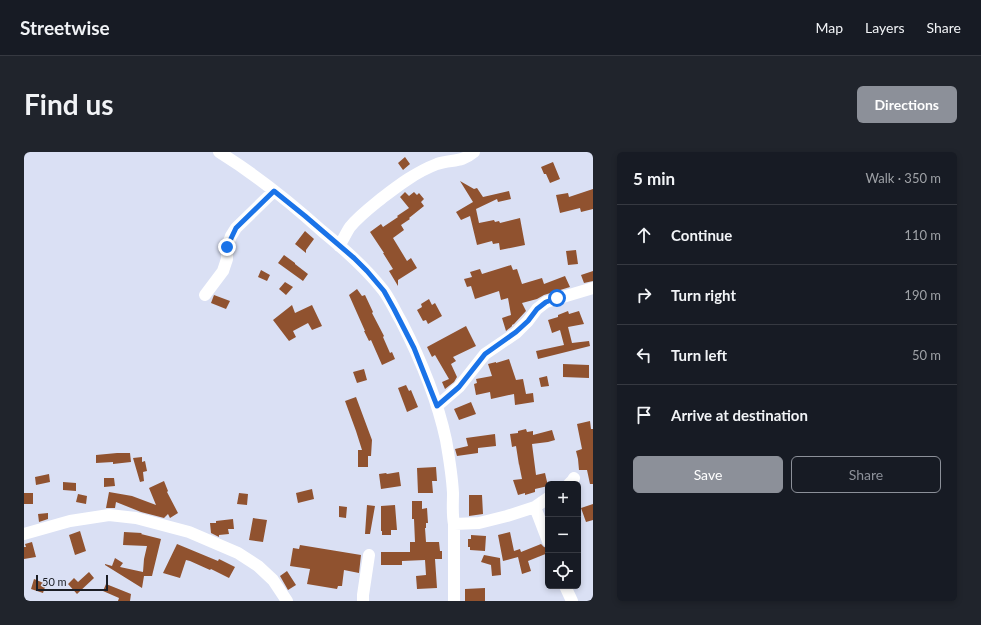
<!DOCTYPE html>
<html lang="en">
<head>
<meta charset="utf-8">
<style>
	:root { --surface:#171b24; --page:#20242c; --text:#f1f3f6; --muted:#9ea1a6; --line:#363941; --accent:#8c9099 }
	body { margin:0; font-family:Lato,sans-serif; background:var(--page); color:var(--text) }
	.controls { position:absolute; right:12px; bottom:12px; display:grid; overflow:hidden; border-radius:6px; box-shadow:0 2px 6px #0003 }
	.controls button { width:36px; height:36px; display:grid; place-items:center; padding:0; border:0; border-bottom:1px solid var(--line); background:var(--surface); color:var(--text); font:20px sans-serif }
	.scale { position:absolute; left:12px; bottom:10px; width:72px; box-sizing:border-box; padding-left:4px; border:2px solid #1c1e25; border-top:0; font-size:11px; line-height:14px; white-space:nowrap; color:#1c1e25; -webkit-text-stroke:3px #dae0f4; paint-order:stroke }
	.stop { position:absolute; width:12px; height:12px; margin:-9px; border:3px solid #1a73e8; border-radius:50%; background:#fff }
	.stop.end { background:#1a73e8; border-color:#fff; box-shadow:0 1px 4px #0008 }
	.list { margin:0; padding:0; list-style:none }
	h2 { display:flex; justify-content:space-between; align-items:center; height:52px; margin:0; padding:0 16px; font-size:17px }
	h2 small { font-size:13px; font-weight:400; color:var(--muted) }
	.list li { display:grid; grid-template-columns:26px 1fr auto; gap:12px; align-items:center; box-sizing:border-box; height:60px; padding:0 16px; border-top:1px solid var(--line) }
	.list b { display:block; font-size:15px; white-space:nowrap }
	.list em { font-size:13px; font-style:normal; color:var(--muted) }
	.actions { display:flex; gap:8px; padding:12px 16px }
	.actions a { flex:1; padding:9px 0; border:1px solid var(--accent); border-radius:6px; text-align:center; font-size:14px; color:var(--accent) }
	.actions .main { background:var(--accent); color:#fff }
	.icon { flex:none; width:22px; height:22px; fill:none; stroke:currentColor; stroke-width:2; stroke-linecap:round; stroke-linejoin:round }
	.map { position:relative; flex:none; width:569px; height:449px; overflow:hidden; border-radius:6px }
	header { display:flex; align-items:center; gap:24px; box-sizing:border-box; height:56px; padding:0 20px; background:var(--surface); border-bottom:1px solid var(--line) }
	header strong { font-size:19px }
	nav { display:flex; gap:22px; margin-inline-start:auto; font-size:14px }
	.intro { display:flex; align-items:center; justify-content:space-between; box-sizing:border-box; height:96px; padding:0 24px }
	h1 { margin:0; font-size:28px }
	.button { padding:10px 18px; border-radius:6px; background:var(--accent); color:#fff; font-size:14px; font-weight:700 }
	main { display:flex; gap:24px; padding:0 24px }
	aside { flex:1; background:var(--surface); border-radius:6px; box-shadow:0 2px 6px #0003 }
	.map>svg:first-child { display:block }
	.building { fill:#90522f }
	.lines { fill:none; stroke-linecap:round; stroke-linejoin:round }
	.minor { stroke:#fff; stroke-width:12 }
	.route { stroke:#1a73e8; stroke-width:5 }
</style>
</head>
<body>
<header>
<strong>Streetwise</strong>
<nav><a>Map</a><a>Layers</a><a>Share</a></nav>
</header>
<div class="intro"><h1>Find us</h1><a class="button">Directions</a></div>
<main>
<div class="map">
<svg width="569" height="449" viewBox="0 0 569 449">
	<rect width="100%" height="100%" fill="#dae0f4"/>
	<path class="building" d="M 381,5 L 386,12 L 379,18 L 374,11 Z
		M 529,10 L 536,27 L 526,31 L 522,22 L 520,22 L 517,15 Z
		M 436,29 L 450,37 L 453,36 L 459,45 L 485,39 L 487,47 L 474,50 L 473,47 L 452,57 L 455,71 L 470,68 L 471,70 L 475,69 L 476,71 L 496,66 L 501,93 L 476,98 L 475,91 L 469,92 L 468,89 L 453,93 L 446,64 L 437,68 L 432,60 L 449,50 Z
		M 569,37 L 569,57 L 557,60 L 556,56 L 536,61 L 532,43 L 544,41 L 545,45 Z
		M 381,40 L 385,44 L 390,40 L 393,43 L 395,41 L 400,47 L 397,50 L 400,54 L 385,66 L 386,67 L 377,73 L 380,78 L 369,86 L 383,109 L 387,106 L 393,116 L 374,128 L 374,134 L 365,119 L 369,117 L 359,101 L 360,101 L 346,80 L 357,72 L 359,75 L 374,65 L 373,64 L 385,56 L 376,45 Z
		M 281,79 L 290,87 L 282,98 L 282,101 L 271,92 Z
		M 552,98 L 554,112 L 544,113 L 542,99 Z
		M 260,103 L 271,111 L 271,112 L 284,122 L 279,129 L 254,111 Z
		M 487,113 L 489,118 L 493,117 L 498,132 L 518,126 L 520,132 L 541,124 L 546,135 L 520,143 L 513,147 L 498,151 L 502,159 L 490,172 L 488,173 L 488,174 L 487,175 L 482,179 L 478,166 L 487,163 L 484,146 L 477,148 L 475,139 L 451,147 L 447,134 L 443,135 L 440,127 L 448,125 L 446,120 L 456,117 L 458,122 Z
		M 237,118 L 246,123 L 243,129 L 234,125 Z
		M 569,119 L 569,129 L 560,131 L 557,123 Z
		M 261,130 L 269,135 L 262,143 L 255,137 Z
		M 333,137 L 338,144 L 341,143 L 349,160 L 348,161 L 360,184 L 359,185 L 366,201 L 368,200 L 371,207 L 358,213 L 347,188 L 345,189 L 340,179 L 341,179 L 325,143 Z
		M 190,143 L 206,149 L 202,157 L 187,151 Z
		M 405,147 L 408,153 L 411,151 L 418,164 L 404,172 L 402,168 L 399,169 L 393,158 L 398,155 L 397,152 Z
		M 268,153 L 271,161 L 288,153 L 298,174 L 288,178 L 284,171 L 269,179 L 272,185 L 265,189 L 249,168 Z
		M 544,159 L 545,162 L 555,159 L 560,172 L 544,175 L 548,191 L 565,189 L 566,194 L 514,207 L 512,199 L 540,193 L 536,178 L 528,181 L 524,168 L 534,165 L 534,163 Z
		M 442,174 L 452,194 L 429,205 L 432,209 L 427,212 L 433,225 L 430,230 L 421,237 L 418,230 L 425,227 L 411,203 L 408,205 L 403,195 Z
		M 485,207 L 492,228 L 499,227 L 502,242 L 509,241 L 510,250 L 491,253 L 490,242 L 467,247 L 466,240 L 452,243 L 450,232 L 453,231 L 452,227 L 468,224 L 464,212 L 472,210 L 472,211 Z
		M 539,212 L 565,213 L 565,226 L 539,225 Z
		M 340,217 L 343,228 L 333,231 L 329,220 Z
		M 523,224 L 525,234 L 517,235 L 515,226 Z
		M 382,233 L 385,239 L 387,238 L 394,255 L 383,260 L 374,236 Z
		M 332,245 L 348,288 L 347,304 L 344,304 L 344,315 L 334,315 L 334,298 L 338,298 L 332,279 L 321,249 Z
		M 447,250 L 452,262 L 435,268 L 430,257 Z
		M 566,269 L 567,277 L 569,277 L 569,332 L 566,332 L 563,318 L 555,318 L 554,307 L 552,299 L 558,297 L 553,272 Z
		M 502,277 L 503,280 L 509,279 L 509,283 L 528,278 L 531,288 L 524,290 L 508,292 L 512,323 L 521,321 L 524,334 L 511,337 L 511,340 L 501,343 L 501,341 L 494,343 L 489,328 L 498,327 L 495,312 L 495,313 L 492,294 L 488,295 L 486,282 L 494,281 L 494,279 Z
		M 471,282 L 472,294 L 454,296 L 454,301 L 433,304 L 431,297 L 444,294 L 442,286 Z
		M 93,301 L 106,301 L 107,310 L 89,312 L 89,310 L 72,311 L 72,303 Z
		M 118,305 L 118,310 L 121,309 L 123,319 L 119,320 L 120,329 L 116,330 L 109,306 Z
		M 412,315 L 413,329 L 408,329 L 409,341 L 394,341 L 393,316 Z
		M 375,320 L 377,334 L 357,337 L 355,322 L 362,321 L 363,322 Z
		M 25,322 L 26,330 L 12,333 L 11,325 Z
		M 80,326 L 90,326 L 91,334 L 80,335 Z
		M 140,329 L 144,339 L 143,340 L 154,361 L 146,366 L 144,362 L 140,366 L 117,360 L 92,350 L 91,356 L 82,356 L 85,340 L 108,344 L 132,353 L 125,336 Z
		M 39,330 L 52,331 L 52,339 L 39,338 Z
		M 288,337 L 290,347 L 274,351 L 272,341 Z
		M 0,341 L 9,341 L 9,352 L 0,352 Z
		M 215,341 L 224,342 L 223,353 L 213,352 Z
		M 54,342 L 63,344 L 62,352 L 52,350 Z
		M 445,343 L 458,343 L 459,362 L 445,364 Z
		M 388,349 L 398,349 L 398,357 L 403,356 L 404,371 L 402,371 L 402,376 L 401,376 L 402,390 L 415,390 L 416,399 L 418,399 L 418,407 L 411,407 L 413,436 L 393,437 L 392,424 L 402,423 L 401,408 L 378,409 L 378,413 L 357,413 L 357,400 L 386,400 L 386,390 L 391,390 L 390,367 L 388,367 Z
		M 569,352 L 569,368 L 562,370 L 557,356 Z
		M 343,353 L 351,354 L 346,382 L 341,382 Z
		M 371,353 L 373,378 L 367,378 L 367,383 L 358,383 L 358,379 L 357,379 L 357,354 Z
		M 315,354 L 323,355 L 322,366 L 315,365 Z
		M 24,361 L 24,367 L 15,370 L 14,362 Z
		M 229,366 L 243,368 L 239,390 L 225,388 Z
		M 209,367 L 210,377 L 204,377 L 205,382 L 195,383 L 195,385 L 187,381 L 186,371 L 192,371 L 192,369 Z
		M 56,379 L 62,399 L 51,403 L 45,383 Z
		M 100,380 L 118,381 L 117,382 L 137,387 L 128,424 L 120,424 L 118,436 L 81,413 L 81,412 L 88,414 L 91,406 L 99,411 L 96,415 L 119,420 L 120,407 L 123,394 L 99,393 Z
		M 486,380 L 490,399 L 496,397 L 497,400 L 517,392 L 520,395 L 523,396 L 524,401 L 504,409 L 507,419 L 498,422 L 494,405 L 479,409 L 474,383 Z
		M 447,383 L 462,384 L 461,399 L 446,398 L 446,395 L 444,395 L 444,387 L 447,387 Z
		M 8,390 L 12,405 L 0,407 L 0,395 L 2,395 L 1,392 Z
		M 153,392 L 194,409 L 195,407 L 211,415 L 205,426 L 187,417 L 186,418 L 166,409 L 162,408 L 156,426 L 139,421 Z
		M 276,393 L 337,403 L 335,421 L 320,418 L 318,434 L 314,434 L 313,437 L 283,432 L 286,417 L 266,414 L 269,396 L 275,397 Z
		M 460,403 L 476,406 L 477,423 L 468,424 L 467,413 L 457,410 Z
		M 263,419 L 272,433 L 264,438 L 256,424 Z
		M 65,420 L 70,426 L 53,442 L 44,432 L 50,426 L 54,430 Z
		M 10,427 L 22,432 L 19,441 L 7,437 Z
		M 82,432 L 107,442 L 106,449 L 94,449 L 95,446 L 79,439 Z
		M 461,436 L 461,449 L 441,449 L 441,437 Z"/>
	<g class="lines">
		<path class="minor" d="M 195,0 C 232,23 266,50 298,79 C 320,97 341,115 359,138 C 366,147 371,159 377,169 C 396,206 413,246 422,288 C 425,305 428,323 429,341 C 429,351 428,362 430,372 L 430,449
			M 315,94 C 319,88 322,81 326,75 C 335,64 347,55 358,46 C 375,33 392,20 413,12 C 428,7 437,11 450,0
			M 181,143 L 199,119 L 203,107 L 203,95 L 207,84 L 212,76 L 250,39
			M 413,254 L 435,235 L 461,202 L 492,181 L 504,169 L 513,157 L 522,150 L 569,136
			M 545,332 L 549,328 L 550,326
			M 511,355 L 524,389
			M 430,372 L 455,371 L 483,364 L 511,355 L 524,346
			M 0,382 L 46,369 L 85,363 L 112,366 L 165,380 L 214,401 L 234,414 L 249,428 L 263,449
			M 541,434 L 548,449
			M 339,449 L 339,443 L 345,403"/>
	</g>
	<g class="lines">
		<path class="route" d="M 203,95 L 212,76 L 250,39 L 281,64 L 330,106 L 343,119 L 360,139 L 370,157 L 390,196 L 413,254 L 435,235 L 461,202 L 492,180 L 504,169 L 513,157 L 522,150 L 533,146"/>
	</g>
</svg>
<div class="controls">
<button>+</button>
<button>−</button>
<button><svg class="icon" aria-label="locate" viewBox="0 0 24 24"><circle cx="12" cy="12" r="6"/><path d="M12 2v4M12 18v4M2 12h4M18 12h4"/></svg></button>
</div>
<div class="scale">50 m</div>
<div class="stop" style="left:533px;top:146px"></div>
<div class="stop end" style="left:203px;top:95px"></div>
</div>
<aside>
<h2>5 min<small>Walk · 350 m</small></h2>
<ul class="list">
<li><svg class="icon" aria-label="ahead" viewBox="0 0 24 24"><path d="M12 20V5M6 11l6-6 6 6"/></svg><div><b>Continue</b></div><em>110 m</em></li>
<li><svg class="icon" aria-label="right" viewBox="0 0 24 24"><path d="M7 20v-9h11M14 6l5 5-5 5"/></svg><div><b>Turn right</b></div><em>190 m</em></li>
<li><svg class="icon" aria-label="left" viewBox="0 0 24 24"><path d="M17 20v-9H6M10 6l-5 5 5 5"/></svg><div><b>Turn left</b></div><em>50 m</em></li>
<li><svg class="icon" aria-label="arrive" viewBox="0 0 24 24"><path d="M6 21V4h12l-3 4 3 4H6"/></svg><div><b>Arrive at destination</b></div></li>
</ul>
<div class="actions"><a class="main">Save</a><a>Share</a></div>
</aside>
</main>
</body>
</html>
